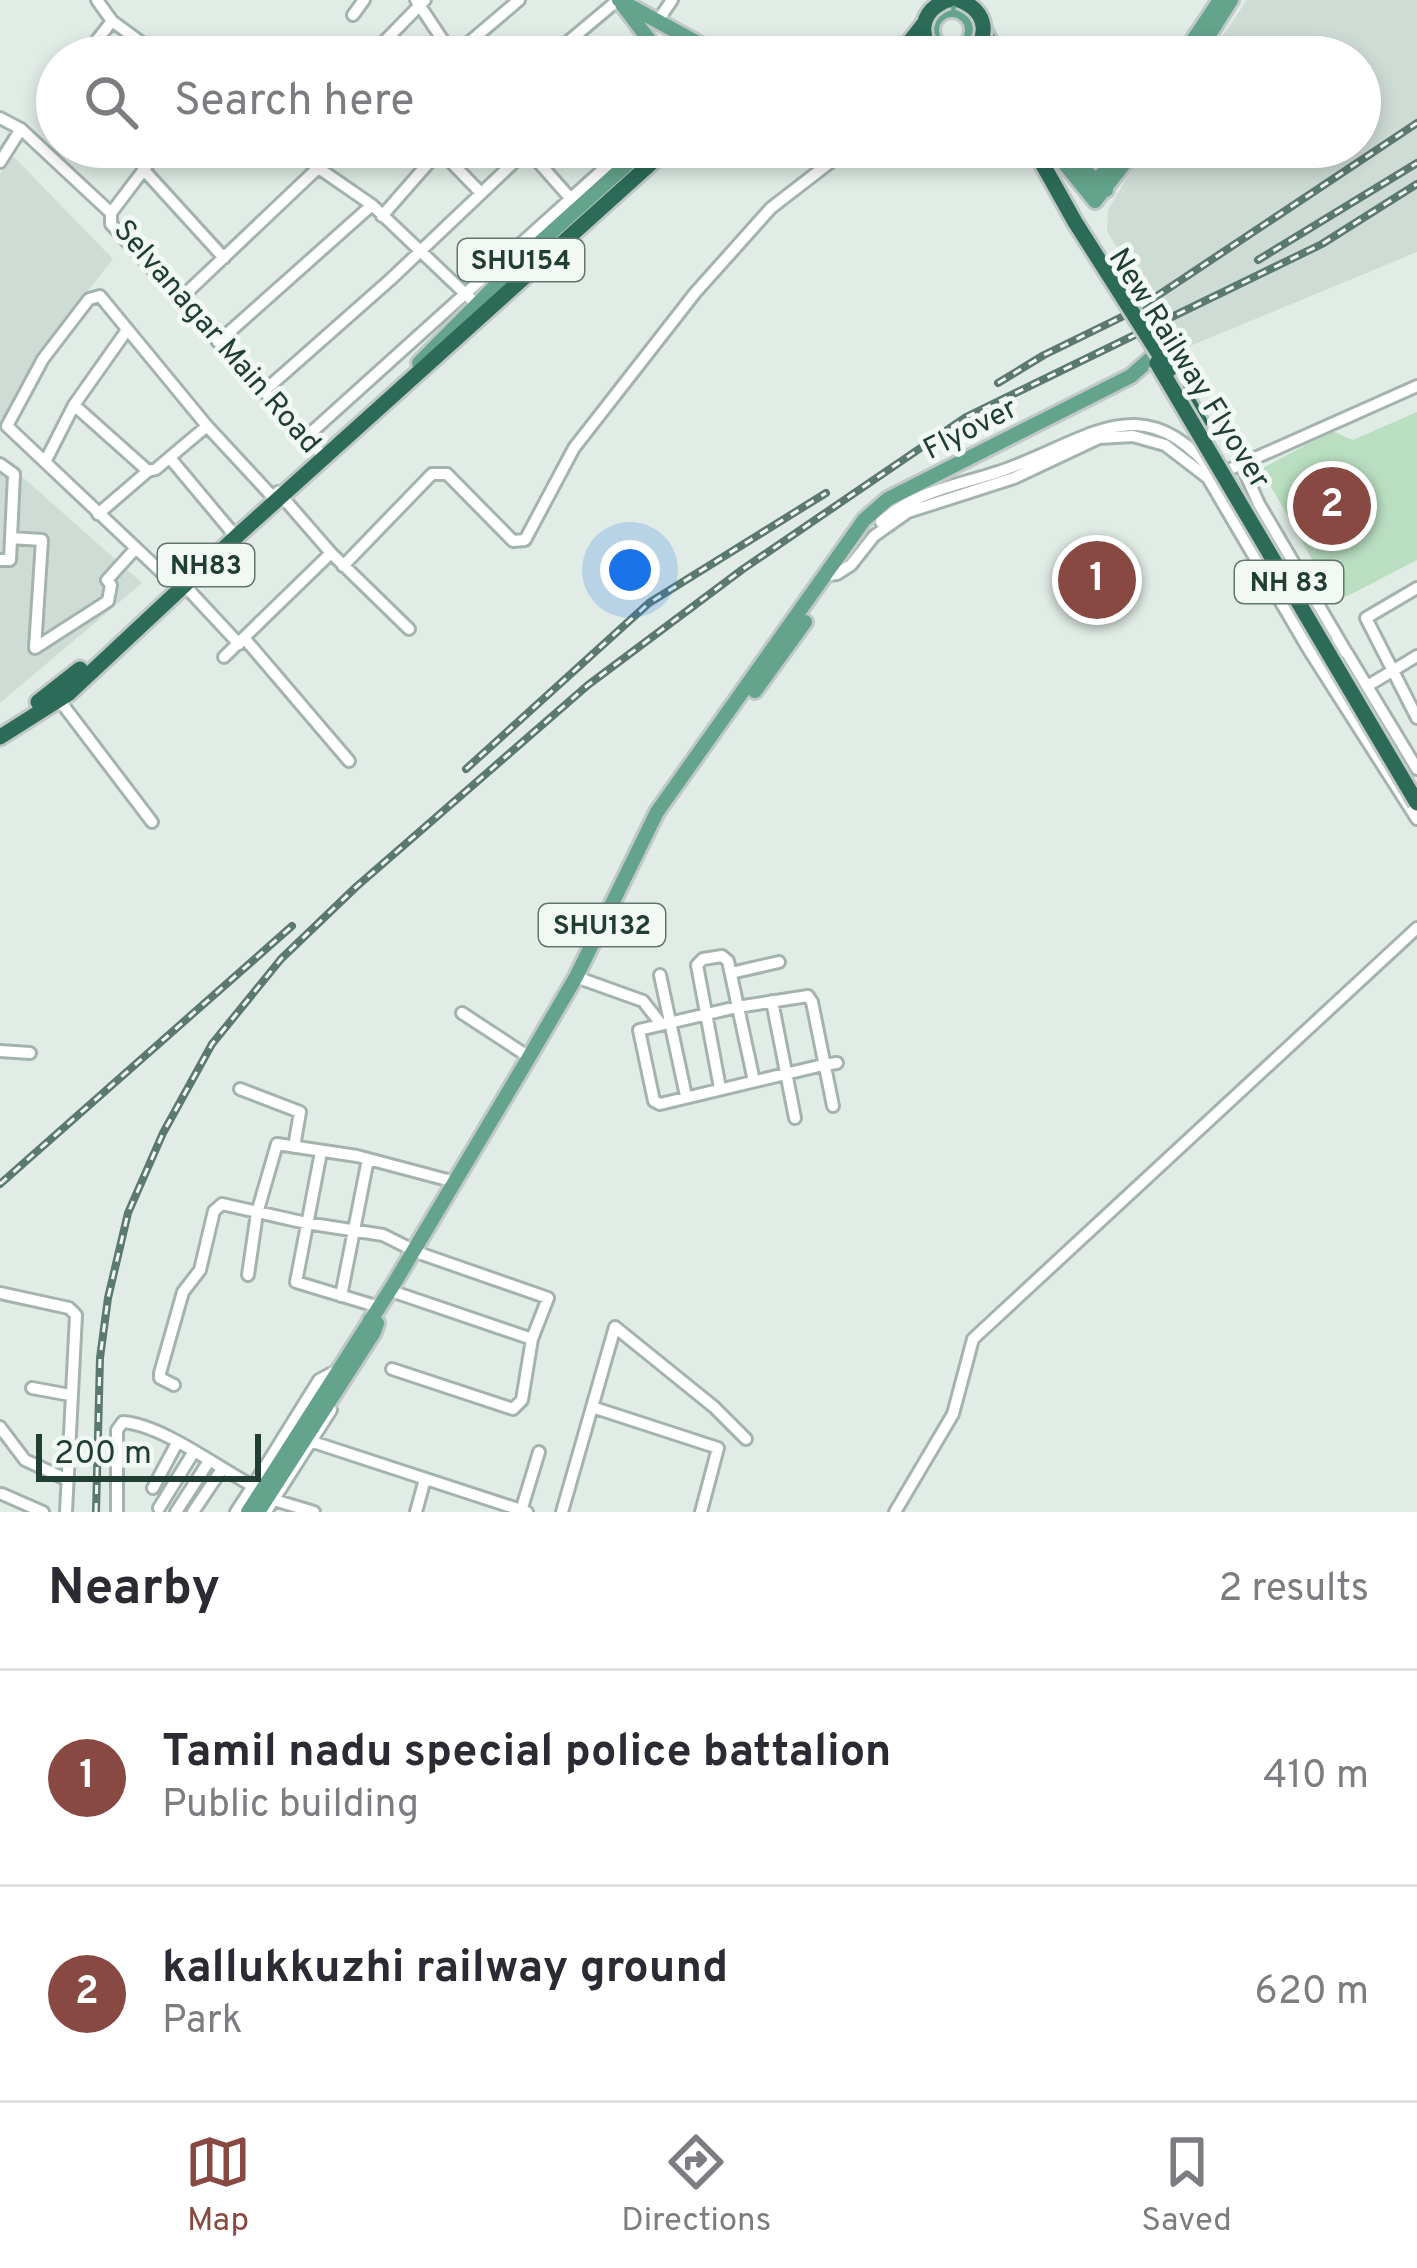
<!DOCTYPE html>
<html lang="en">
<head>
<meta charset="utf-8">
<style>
	:root { --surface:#fff; --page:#f7f7f7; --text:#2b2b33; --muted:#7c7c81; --line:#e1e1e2; --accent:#874942 }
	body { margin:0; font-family:Overpass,sans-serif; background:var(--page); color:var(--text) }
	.scale { position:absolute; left:36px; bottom:30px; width:225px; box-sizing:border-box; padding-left:12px; border:6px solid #213e33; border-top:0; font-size:33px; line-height:42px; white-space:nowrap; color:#213e33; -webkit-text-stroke:9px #f2f9f5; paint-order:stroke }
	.you { position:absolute; left:630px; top:570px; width:42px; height:42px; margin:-30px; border:9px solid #fff; border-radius:50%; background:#1a73e8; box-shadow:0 0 0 18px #1a73e833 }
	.badge { display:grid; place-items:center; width:78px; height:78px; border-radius:50%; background:var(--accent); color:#fff; font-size:39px; font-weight:700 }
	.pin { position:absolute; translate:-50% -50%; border:6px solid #fff; box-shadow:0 3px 12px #0006 }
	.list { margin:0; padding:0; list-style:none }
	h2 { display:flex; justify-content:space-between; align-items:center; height:156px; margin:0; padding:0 48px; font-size:51px }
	h2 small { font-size:39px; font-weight:400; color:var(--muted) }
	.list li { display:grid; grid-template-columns:78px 1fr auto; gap:36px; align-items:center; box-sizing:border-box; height:216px; padding:0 48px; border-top:3px solid var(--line) }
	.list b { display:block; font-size:45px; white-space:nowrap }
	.list p { margin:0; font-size:39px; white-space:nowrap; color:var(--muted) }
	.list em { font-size:39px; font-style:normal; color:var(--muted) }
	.icon { flex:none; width:66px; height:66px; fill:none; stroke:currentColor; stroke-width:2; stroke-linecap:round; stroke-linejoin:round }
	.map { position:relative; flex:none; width:1417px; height:1512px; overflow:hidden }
	.search { position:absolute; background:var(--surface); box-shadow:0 6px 18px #0003; left:36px; right:36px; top:36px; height:132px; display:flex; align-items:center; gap:30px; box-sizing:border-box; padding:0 42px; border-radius:66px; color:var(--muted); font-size:45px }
	.sheet { height:588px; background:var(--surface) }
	nav { display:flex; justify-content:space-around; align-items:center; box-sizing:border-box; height:168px; border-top:3px solid var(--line); background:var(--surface); font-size:33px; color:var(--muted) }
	nav a { display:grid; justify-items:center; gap:6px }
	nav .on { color:var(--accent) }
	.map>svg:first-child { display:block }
	.built { fill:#cfdcd5 }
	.green { fill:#b9dec0 }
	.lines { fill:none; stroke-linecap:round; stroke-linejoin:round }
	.minor-casing { stroke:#a4b4ad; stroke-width:16 }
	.major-casing { stroke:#c1c9c6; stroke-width:20 }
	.highway-casing { stroke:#c1c9c6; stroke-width:21 }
	.minor { stroke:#fff; stroke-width:10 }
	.major { stroke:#64a48d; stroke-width:14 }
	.highway { stroke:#2b6b58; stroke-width:15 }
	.rail-casing { stroke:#5b796e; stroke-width:8 }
	.rail { stroke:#f2f9f5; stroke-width:3; stroke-dasharray:9; stroke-linecap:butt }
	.highway-bridge-casing { stroke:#c1c9c6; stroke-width:21; stroke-linecap:butt }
	.highway-bridge { stroke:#2b6b58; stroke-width:15 }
	.labels { text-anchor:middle; stroke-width:10; stroke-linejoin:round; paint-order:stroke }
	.shield { fill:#f2f9f5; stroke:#60766d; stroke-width:3 }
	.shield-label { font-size:27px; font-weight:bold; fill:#213e33 }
	.street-label { font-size:30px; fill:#213e33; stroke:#f2f9f5 }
</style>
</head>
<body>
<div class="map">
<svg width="1417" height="1512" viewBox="0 0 1417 1512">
	<rect width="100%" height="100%" fill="#e1ece6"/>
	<path class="built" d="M 1247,0 L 1417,0 L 1417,252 L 1178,351 L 1135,286 L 1139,282 L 1107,231 L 1108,210 L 1145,147 L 1360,147 L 1360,57 L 1208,57 Z
		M 11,154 L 113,259 L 72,311 L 12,403 L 0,429 L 0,174 Z
		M 0,457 L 142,583 L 0,703 Z"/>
	<path class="green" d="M 1417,412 L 1417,560 L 1336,602 L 1261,469 L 1332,431 L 1353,440 Z"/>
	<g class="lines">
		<defs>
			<path id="minor" d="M 97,0 L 112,21 L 161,57
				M 416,0 L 454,57
				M 353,15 L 364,0
				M 657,22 L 672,0
				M 453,56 L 519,0
				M 84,57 L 112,21
				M 325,57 L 343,48 L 363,52 L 377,49 L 425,0
				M 550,57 L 618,0
				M 0,118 L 21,129 L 111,213
				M 288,147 L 372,205 L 476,304
				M 525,147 L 571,199
				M 0,162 L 21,129
				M 143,169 L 224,258
				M 111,213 L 111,224 L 325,458
				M 111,213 L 161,147
				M 382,216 L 432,159 L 440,156 L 449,160 L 481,193
				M 180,299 L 318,168
				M 218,342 L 372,205
				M 263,392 L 391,279 L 530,147
				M 74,405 L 127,330
				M 207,426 L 156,469 L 148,471 L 74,405 L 45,462 L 7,426 L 43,359 L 89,299 L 100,296 L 207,426 L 270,494
				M 304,439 L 628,147
				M 170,458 L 231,531
				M 45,462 L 174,584
				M 0,464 L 14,474 L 11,538
				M 1241,464 L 1259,504 L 1345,650
				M 1217,475 L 1417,386
				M 278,492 L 331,553 L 409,629
				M 98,514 L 148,471
				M 881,522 C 914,491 960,485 1001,471 C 1089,441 1142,381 1218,478
				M 0,560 L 10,560 L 11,538 L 42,540 L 35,648 L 108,601 L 111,585 L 107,580 L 136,548
				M 343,566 L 432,474 L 447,474 L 513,541 L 525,540 L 574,448 L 695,293 L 771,208 L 850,147
				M 828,575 L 837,574 L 851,565 L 874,536 L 908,512 L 1014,478 L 1099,438 L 1133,436 L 1165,445 L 1208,478 L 1309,650 L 1417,819
				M 184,585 L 239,644
				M 1417,588 L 1366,618 L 1417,718
				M 245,639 L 349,761
				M 1321,639 L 1347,653 L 1417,769
				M 224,657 L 331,553
				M 1369,685 L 1417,656
				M 60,701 L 152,822
				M 731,973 L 779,962
				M 660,975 L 686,1096
				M 576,977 L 643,1001 L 661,1024
				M 772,1001 L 795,1118
				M 462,1013 L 529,1057
				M 0,1051 L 30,1053
				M 720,1088 L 697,965 L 703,959 L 722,956 L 728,961 L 754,1081
				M 240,1089 L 300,1112 L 294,1147
				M 833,1106 L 812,1002 L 808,996 L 737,1007 L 639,1030 L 654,1101 L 660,1104 L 823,1065 L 837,1063
				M 321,1152 L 296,1282 L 379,1307
				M 248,1275 L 257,1213 L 277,1144 L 357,1156 L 455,1182
				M 0,1293 L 69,1308 L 76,1315 L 66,1512
				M 341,1296 L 368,1159
				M 392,1369 L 513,1409 L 522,1400 L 532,1339
				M 174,1385 L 160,1378 L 160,1373 L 183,1292 L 200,1270 L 214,1211 L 222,1204 L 306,1223 L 383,1235 L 419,1253 L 548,1298 L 532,1339 L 397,1293
				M 32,1388 L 70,1395
				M 592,1407 L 718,1448 L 701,1512
				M 0,1427 L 25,1460 L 68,1480
				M 313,1442 L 527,1512
				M 153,1488 L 177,1443
				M 2,1494 L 43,1512
				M 274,1500 L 314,1512
				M 159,1508 L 193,1453
				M 267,1510 L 331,1410
				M 521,1511 L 539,1452
				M 117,1512 L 117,1430 L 123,1422 C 162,1425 217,1467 253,1486 L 319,1380 L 336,1371
				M 176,1512 L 209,1461
				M 193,1512 L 222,1469
				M 236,1512 L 253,1486
				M 416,1512 L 425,1479
				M 562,1512 L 615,1327 L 714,1407 L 746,1439
				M 895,1512 L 953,1414 L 973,1339 L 1417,928"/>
			<path id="major" d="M 619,0 L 723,57
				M 622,4 L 662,57
				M932 30a20 20 0 1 1 40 0a20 20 0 1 1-40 0Z
				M 984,29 L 998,57
				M 892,57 L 940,49
				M 1182,57 L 1220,0
				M 1195,57 L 1231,0
				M 1051,147 L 1095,201 L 1137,147
				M 1060,147 L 1106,190
				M 1086,147 L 1096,147
				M 1093,186 L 1123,147
				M 419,363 L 525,256 L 646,147
				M 755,691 L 805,622
				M 260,1509 L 374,1332 L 377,1323 L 370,1320
				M 248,1512 L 392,1287 L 525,1064 L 576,977 L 657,812 L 864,520 L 888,499 L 1131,376 L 1158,352"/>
			<path id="highway" d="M 1184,394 L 1200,422
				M 38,702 L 80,669
				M 0,737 L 68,694 L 237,536 L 669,147"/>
		</defs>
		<use href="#minor" class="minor-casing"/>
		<use href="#major" class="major-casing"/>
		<use href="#highway" class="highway-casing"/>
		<use href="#minor" class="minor"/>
		<use href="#major" class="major"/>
		<use href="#highway" class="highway"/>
		<defs>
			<path id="rail" d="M 1258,260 L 1417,163
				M 998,383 L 1044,355 L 1136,310 L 1417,123
				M 466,769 L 649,603 L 826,493
				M 0,1184 L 292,926
				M 96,1512 L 100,1358 L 108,1298 L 128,1213 L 163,1133 L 212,1044 L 281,959 L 356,887 L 588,685 L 743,569 L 966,417 L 1322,244 L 1417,184"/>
		</defs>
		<use href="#rail" class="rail-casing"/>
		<use href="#rail" class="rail"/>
		<defs>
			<path id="highway-bridge" d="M 959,0 C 988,11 991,38 968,57
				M 936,56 C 916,35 921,10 948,0
				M 866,57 L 908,44 L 923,25
				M 1033,147 L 1075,222 L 1169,370
				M 1157,363 L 1417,803"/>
		</defs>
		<use href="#highway-bridge" class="highway-bridge-casing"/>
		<use href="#highway-bridge" class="highway-bridge"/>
	</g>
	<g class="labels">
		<g class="shield">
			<rect x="458" y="239" width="126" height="42" rx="9"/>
			<rect x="158" y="544" width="96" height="42" rx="9"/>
			<rect x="1235" y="561" width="108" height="42" rx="9"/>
			<rect x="539" y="904" width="126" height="42" rx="9"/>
		</g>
		<g class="shield-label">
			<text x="521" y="269">SHU154</text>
			<text x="206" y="574">NH83</text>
			<text x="1289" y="591">NH 83</text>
			<text x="602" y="934">SHU132</text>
		</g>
		<g class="street-label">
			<text transform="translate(218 336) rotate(49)" y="10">Selvanagar Main Road</text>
			<text transform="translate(1190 368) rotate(58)" y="10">New Railway Flyover</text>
			<text transform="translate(970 428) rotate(-27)" y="10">Flyover</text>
		</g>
	</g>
</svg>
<div class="scale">200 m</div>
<div class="you"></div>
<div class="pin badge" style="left:1097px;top:580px">1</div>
<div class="pin badge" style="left:1332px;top:506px">2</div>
<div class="search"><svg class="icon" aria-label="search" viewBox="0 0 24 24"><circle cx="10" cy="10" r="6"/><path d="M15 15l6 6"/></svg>Search here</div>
</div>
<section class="sheet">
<h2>Nearby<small>2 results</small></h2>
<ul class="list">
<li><span class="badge">1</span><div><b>Tamil nadu special police battalion</b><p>Public building</p></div><em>410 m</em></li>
<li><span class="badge">2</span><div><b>kallukkuzhi railway ground</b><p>Park</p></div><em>620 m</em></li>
</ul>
</section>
<nav>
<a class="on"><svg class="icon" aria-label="map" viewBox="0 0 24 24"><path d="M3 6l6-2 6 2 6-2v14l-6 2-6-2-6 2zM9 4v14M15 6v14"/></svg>Map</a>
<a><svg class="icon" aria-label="directions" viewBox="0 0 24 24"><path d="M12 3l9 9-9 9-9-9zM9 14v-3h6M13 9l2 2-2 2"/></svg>Directions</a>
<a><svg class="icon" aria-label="saved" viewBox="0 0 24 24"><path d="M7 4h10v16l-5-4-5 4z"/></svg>Saved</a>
</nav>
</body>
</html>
